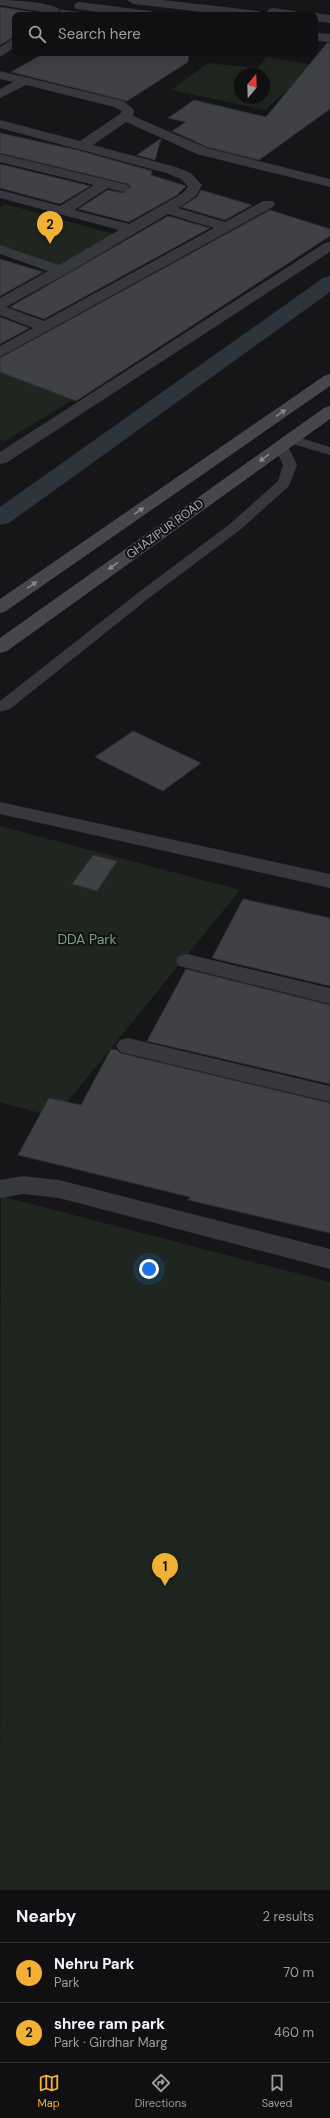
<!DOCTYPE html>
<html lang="en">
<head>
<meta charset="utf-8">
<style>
	:root { --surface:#101012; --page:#19191b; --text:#f1f3f6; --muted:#9c9d9f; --line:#303032; --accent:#f2b134 }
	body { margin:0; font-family:"DM Sans",sans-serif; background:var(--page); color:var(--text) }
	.compass { position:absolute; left:234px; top:68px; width:36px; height:36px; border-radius:50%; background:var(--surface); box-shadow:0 4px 16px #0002; rotate:19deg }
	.you { position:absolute; left:149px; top:1269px; width:14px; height:14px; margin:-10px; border:3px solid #fff; border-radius:50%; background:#1a73e8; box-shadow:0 0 0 6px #1a73e833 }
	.badge { display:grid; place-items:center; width:26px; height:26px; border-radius:50%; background:var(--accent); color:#111; font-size:13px; font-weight:700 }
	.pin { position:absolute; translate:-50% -33px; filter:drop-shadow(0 1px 2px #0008) }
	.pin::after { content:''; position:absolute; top:21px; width:14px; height:12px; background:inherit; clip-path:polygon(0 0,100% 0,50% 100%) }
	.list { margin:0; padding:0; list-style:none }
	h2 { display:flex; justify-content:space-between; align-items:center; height:52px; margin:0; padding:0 16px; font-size:17px }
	h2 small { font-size:13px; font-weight:400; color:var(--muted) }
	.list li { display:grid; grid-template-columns:26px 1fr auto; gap:12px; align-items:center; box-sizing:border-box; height:60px; padding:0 16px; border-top:1px solid var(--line) }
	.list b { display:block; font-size:15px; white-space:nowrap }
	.list p { margin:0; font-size:13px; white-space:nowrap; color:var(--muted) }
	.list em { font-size:13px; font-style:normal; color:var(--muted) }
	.icon { flex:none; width:22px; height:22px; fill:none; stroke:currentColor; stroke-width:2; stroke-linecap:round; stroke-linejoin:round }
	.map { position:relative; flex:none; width:330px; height:1890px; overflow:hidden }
	.search { position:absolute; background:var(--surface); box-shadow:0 4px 16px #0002; left:12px; right:12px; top:12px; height:44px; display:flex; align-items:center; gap:10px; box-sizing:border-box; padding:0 14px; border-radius:8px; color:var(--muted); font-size:15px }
	.sheet { height:172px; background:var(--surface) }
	nav { display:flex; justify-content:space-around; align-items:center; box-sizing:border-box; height:56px; border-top:1px solid var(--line); background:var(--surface); font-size:11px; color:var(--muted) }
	nav a { display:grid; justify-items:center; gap:2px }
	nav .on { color:var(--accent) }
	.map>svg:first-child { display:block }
	.green { fill:#1e261f; fill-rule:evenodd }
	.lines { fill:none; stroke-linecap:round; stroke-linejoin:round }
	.canal { fill:#2c353c; fill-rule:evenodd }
	.building { fill:#404145; stroke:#303034 }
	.lane { fill:#37383d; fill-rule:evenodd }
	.street { fill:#37383d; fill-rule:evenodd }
	.secondary { fill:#45474d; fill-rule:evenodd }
	.oneway { fill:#858993 }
	.labels { text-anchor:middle; stroke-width:4; stroke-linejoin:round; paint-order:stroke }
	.far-street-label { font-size:12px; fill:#a8adb8; stroke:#111113 }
	.park-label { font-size:14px; fill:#7fa381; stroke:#111113 }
</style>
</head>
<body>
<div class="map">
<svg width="330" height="1890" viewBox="0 0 330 1890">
	<rect width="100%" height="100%" fill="#161618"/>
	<path class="green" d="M 267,57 L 315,65 L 265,110 L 171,90 L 208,63 L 257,68 ZM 240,74 L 264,74 L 264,98 L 240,98 Z
		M 5,204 L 117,235 L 50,270 L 0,253 L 0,207 Z
		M 0,370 L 73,400 L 5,441 L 0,440 Z
		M 0,826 L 240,890 L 55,1117 L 0,1102 Z
		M 1,1196 L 330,1282 L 330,1890 L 0,1890 Z"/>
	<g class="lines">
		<path class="canal" d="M 330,276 L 330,292 L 9,523 L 0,525 L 0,507 L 323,278 Z"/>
	</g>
	<path class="building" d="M 0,7 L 51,15 L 15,15 L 15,36 L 0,45 Z
		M 61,10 L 102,15 L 55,15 Z
		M 327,43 L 330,43 L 330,109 L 259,160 L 207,147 L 172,131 L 186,122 L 168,118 L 194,100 L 266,117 Z
		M 33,53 L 189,53 L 188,62 L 127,101 L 11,72 L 43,54 Z
		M 0,133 L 77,150 L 152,171 L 151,175 L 186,186 L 177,195 L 129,222 L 78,209 L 108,190 L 123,193 L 131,187 L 128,184 L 0,153 Z
		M 161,139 L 155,160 L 137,155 L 160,139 Z
		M 0,164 L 90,186 L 60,204 L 0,188 Z
		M 201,190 L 252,205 L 225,220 L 181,207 L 197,197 Z
		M 270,210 L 330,229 L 330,236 L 76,401 L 0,372 L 0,358 Z
		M 168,216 L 210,228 L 44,319 L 10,307 Z
		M 0,259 L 43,272 L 0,296 Z
		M 0,317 L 29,328 L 0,344 Z
		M 133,731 L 201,763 L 163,791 L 95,757 Z
		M 93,855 L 117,861 L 97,891 L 72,884 Z
		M 243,899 L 330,918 L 330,986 L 212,958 Z
		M 186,969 L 330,1005 L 330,1084 L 147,1041 Z
		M 111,1049 L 117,1050 L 120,1053 L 330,1103 L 330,1233 L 188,1200 L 190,1197 L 18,1155 L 49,1098 L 81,1105 Z"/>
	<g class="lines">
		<path class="lane" d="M 291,435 L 330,447 L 330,455 L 286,442 L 284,439 Z
			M 281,442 L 288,446 L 297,465 L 289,486 L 240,530 L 149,598 L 10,709 L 0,712 L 0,701 L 139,592 L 230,524 L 278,481 L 283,465 L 274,446 Z"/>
		<path class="street" d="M 0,0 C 11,0 54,2 60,10 L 54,14 L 0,5 Z
			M 127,0 L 163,0 L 259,11 L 265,15 L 229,15 L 133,4 Z
			M 80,2 L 150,11 L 156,15 L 122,15 L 76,9 L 74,6 L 76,3 Z
			M 273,8 L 295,11 L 301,15 L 269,15 L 267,12 L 269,9 Z
			M 315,13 L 330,15 L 330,23 L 315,21 L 315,15 L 310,15 Z
			M 315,33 L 330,34 L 330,42 L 315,41 Z
			M 15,37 L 15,47 L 0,57 L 0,47 Z
			M 0,71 L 124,101 L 134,110 L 133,116 L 207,148 L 330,179 L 330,187 L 197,154 L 126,122 L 93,145 L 176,167 L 191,173 L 202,185 L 196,196 L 178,208 L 225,222 L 263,201 L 273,201 L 275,204 L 273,207 L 0,357 L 0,346 L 33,328 L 0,315 L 0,298 L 48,271 L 0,254 L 0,245 L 59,265 L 119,230 L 0,198 L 0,190 L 60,206 L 94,185 L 0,162 L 0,154 L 128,185 L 130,188 L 123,192 L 108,188 L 74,210 L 129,224 L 178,196 L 185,191 L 188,186 L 181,179 L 166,173 L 0,128 L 0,120 L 80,141 L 120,114 L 122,111 L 114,107 L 26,85 L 0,98 L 0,89 L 13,82 L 0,79 ZM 168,214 L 214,228 L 44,321 L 6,307 L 66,274 Z
			M 330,242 L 330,252 L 6,463 L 0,464 L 0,452 L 325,243 Z
			M 0,802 L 330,874 L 330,888 L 0,814 Z
			M 187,954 L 330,988 L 330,1004 L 179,966 L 176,961 L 179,956 Z
			M 128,1038 L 330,1086 L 330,1102 L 120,1052 L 116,1046 L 120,1040 Z
			M 23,1176 L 59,1180 L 330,1249 L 330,1269 L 59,1198 L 23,1194 L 0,1198 L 0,1180 Z"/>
		<path class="secondary" d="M 330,374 L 330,386 L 6,611 L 0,613 L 0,599 L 324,376 Z
			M 330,406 L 330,419 L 7,651 L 0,653 L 0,638 L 324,408 Z"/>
	</g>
	<defs><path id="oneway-solid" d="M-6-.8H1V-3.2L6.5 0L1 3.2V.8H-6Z"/></defs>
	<g class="oneway">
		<use href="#oneway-solid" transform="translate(281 413) rotate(-35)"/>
		<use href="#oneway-solid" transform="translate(264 458) rotate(144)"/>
		<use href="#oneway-solid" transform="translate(139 511) rotate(-35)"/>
		<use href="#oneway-solid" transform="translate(113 566) rotate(144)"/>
		<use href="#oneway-solid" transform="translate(32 585) rotate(-35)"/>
	</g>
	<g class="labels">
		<g class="far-street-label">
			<text transform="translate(165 529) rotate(-36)" y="4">GHAZIPUR ROAD</text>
		</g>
		<g class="park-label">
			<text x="87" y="944">DDA Park</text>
		</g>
	</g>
</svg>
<svg class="compass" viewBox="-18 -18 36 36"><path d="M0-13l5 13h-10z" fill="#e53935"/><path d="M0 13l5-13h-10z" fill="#9c9d9f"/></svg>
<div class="you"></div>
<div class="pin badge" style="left:165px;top:1586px">1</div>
<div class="pin badge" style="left:50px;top:244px">2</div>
<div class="search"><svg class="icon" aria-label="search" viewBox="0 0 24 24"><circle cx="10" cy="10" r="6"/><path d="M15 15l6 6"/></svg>Search here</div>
</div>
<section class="sheet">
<h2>Nearby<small>2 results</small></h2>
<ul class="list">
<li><span class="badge">1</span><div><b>Nehru Park</b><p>Park</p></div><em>70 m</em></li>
<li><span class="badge">2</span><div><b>shree ram park</b><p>Park · Girdhar Marg</p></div><em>460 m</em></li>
</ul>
</section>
<nav>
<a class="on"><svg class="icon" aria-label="map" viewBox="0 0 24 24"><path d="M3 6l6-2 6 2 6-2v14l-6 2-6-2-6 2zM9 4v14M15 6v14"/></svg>Map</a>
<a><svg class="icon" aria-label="directions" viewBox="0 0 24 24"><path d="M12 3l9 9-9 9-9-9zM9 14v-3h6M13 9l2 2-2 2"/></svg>Directions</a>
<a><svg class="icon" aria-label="saved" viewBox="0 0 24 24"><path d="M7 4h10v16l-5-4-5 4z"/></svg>Saved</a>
</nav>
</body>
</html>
